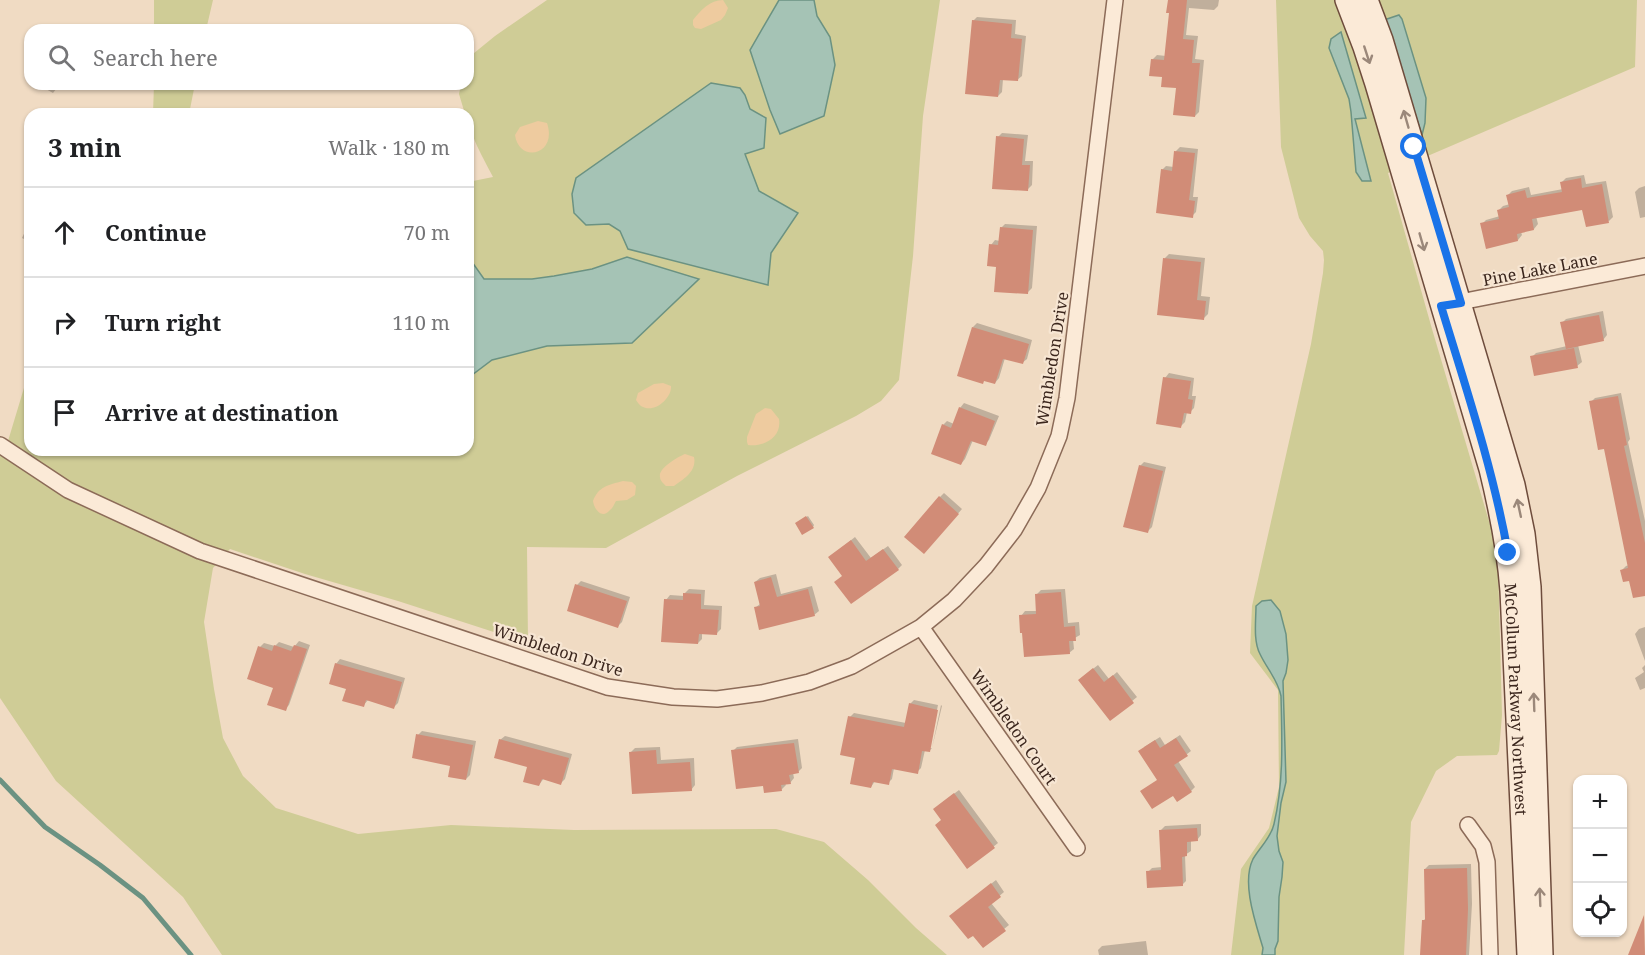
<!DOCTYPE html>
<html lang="en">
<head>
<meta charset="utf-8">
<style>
	:root { --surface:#fff; --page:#f6f6f6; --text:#202124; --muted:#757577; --line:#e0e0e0 }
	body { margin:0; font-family:"Noto Serif",serif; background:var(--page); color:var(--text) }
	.controls { position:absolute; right:18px; bottom:18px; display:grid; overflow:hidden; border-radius:12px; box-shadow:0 2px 4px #0004 }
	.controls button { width:54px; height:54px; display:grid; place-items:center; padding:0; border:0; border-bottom:2px solid var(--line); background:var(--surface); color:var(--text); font:30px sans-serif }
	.stop { position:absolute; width:18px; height:18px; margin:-14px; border:4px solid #1a73e8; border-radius:50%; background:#fff }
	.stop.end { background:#1a73e8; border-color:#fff; box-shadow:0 2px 6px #0008 }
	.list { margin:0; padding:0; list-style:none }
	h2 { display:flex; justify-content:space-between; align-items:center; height:78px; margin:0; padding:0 24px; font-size:26px }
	h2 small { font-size:20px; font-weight:400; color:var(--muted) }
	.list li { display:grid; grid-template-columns:39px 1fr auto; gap:18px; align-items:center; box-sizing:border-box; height:90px; padding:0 24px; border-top:2px solid var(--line) }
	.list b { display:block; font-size:22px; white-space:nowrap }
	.list em { font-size:20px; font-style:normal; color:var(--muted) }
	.icon { flex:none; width:33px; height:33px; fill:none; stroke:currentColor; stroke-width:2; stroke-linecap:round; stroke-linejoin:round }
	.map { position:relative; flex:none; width:1645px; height:955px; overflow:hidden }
	.search { position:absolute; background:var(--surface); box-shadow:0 2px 4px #0004; left:24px; top:24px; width:450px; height:66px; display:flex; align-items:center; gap:15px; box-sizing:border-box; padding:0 21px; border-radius:18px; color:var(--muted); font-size:22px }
	.panel { position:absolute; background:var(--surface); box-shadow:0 2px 4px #0004; left:24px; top:108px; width:450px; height:348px; border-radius:18px }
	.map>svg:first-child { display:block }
	.green { fill:#cfcc96 }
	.sand { fill:#eecb9f }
	.water { fill:#a5c3b5; stroke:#6b9282; stroke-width:1.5 }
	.shadow { fill:#0003 }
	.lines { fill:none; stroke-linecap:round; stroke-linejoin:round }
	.stream { stroke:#6b9282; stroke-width:5 }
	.building { fill:#d18c77 }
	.street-casing { stroke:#8c6b58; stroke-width:18 }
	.secondary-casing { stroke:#6e4c3c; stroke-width:24 }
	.street { stroke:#fbead7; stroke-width:15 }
	.secondary { stroke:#fbead7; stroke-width:21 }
	.oneway { stroke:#9b887a }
	.route { stroke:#1a73e8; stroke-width:8 }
	.labels { text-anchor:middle; stroke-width:4.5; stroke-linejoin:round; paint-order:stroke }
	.street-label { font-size:16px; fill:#3b261d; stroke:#f7e6d3 }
</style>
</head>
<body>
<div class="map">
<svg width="1645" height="955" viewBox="0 0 1645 955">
	<rect width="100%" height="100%" fill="#f0dbc3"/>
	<path class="green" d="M 154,0 L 213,0 L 206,30 L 154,30 Z
		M 547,0 L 940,0 L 923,116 L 913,256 L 899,380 L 881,401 L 856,416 L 737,476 L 606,548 L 527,547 L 528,643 L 398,601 L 305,574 L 230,549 L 213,568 L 204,622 L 214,689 L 223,738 L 243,776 L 276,808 L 358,834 L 451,825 L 574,830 L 776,829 L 824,842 L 868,880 L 916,928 L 947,955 L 222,955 L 183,897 L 56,781 L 0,698 L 0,455 L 8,441 L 30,368 L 30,450 L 468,450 L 468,182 L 493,177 C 484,159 468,133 468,114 L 465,114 L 459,94 L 461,84 L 468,84 L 468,58 L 495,36 Z
		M 1276,0 L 1637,0 L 1635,67 L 1388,173 L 1432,329 L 1491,528 L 1498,569 L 1499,601 L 1502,715 L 1499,751 L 1497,755 L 1457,756 L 1436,771 L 1411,822 L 1404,955 L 1231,955 L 1241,869 L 1269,828 L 1279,787 L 1278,690 L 1250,653 L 1252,606 L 1311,344 L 1323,273 L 1324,260 L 1323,251 L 1310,236 L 1299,218 L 1281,147 Z
		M 154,84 L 195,84 L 189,114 L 153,114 Z"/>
	<path class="sand" d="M 723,0 L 728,8 L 725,15 L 721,20 L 701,29 L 695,28 L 693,25 L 693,20 C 701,10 710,0 723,0 Z
		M 538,121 L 547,123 C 558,155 519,164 515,135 L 520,127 Z
		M 663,383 L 671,386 C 672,398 655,413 643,407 C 640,406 638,403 636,400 L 638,393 L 654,384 Z
		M 765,408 L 771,409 L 779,419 C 782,437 765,447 748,445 L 747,442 L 747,437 L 756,414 Z
		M 685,454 L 694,457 C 697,471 684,479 674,486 L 666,486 C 664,484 660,481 660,477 C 658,468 678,457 685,454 Z
		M 623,481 L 632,482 L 636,486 L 635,495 L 627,500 L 616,501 C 614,504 613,508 610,510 C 602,520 594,509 593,501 C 599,486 608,485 623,481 Z"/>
	<path class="water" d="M 779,0 L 814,0 L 817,16 L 830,37 L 835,65 L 824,116 L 780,134 L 770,110 L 750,50 Z
		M 1399,15 L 1402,19 L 1426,98 L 1425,123 L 1422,135 L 1384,20 Z
		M 1341,32 L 1366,118 L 1355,119 L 1371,181 L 1362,181 L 1356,172 L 1351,112 L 1349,99 L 1329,48 L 1331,39 Z
		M 711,83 L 740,88 L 745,95 L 750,109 L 766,118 L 764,148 L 745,154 L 759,191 L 798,213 L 771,253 L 768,285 L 628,249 L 620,231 L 609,224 L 586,225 L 574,213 L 572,194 L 576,178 Z
		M 468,223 L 472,244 L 472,262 L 484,279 L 532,279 L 554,276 L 592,269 L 627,257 L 699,279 L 632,343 L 547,346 L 492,360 L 468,378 Z
		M 1271,600 L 1280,611 L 1286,634 L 1288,660 L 1286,673 L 1283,681 L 1286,782 L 1281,803 L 1277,836 L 1279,851 L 1283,862 L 1282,877 L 1279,897 L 1278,941 L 1275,949 L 1275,955 L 1262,955 L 1263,948 C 1256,924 1241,883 1253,859 C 1260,847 1271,838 1274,824 C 1284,782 1282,739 1281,696 C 1278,680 1267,669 1260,654 C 1253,641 1256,620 1256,606 L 1262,601 Z"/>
	<path class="shadow" d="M 1169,0 L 1219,0 L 1218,6 L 1214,10 L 1189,8 L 1186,35 L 1198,36 L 1195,59 L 1204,60 L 1199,112 L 1195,116 L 1178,87 L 1164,75 L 1152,60 L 1157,55 L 1166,56 L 1170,12 Z
		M 977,17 L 1016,20 L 1015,34 L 1026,36 L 1022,76 L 1017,80 L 1003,79 L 1002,92 L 998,96 L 973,21 Z
		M 37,84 L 60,84 L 53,93 Z
		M 1002,133 L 1028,135 L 1025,161 L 1033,161 L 1032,185 L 1027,190 L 998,137 Z
		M 1180,147 L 1198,149 L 1193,197 L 1198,197 L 1196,212 L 1192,216 L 1162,170 L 1166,166 L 1174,167 L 1176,151 Z
		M 1584,175 L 1586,184 L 1606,181 L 1613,217 L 1609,221 L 1584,208 L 1536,216 L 1538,224 L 1534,229 L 1521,232 L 1522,235 L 1518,240 L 1482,224 L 1486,220 L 1500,216 L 1499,210 L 1503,206 L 1510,204 L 1508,195 L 1512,191 L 1529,187 L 1531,195 L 1563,189 L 1562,182 L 1566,178 Z
		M 1645,186 L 1645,217 L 1640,218 L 1635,192 L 1639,188 Z
		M 30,221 L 30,242 L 22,238 Z
		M 1005,224 L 1037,226 L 1032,288 L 1027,293 L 997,265 L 991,245 L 995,240 L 1000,241 L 1001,228 Z
		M 1169,254 L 1205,258 L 1201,296 L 1210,297 L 1208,314 L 1204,318 L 1159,313 L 1165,258 Z
		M 1603,311 L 1607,335 L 1603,340 L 1578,345 L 1582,362 L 1577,366 L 1532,357 L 1536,353 L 1567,346 L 1562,323 L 1566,319 Z
		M 977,323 L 1032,340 L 1027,359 L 1022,363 L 1005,358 L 999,378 L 995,383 L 973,327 Z
		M 1169,373 L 1194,378 L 1192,396 L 1196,396 L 1194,408 L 1190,412 L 1187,412 L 1185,422 L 1181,426 L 1165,378 Z
		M 1621,393 L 1630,439 L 1628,442 L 1645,521 L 1645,595 L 1622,570 L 1626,566 L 1629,565 L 1605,448 L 1591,402 L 1595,398 Z
		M 964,403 L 999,416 L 989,440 L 985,444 L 973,440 L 965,459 L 961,464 L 943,425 L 947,421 L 954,424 L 960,408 Z
		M 1144,462 L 1166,467 L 1152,527 L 1148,531 L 1140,466 Z
		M 944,493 L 962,509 L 928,548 L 940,497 Z
		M 808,516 L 814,525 L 813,527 L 798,522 Z
		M 855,537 L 871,558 L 888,546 L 902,565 L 898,569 L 844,576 L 830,557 Z
		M 776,574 L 781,594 L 812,586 L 819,611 L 814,615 L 755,608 L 760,604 L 755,582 L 760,578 Z
		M 581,581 L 630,597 L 622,622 L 618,626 L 577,585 Z
		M 689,589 L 705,590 L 704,605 L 722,606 L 721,629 L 717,633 L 702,632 L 702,639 L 698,643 L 666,600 L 670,595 L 684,596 L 685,593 Z
		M 1065,589 L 1068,623 L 1079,622 L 1080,635 L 1073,639 L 1074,649 L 1069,653 L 1021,616 L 1025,611 L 1038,611 L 1036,595 L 1041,590 Z
		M 1645,627 L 1645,661 L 1635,634 L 1639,629 Z
		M 299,641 L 310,645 L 289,705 L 285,709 L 260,647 L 264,643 L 275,646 L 279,642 L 294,647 Z
		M 340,659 L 405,678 L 398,703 L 394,707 L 368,700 L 363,706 L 348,688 L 336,664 Z
		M 1098,665 L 1109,679 L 1117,672 L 1137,697 L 1110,719 L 1084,676 Z
		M 1645,665 L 1645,688 L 1640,690 L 1635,678 L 1644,672 L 1642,668 Z
		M 914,700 L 938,705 L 929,748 L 932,748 L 929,751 L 925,750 L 921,768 L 917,772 L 894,768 L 892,779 L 888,783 L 875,781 L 871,787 L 857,757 L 850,717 L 854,713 L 906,723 L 910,704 Z
		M 941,705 L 942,706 L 932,748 Z
		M 422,731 L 476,741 L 470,775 L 466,779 L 452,765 L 418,735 Z
		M 1180,735 L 1191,751 L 1178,761 L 1195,787 L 1191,791 L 1158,779 L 1144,747 L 1160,737 L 1165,745 Z
		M 505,736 L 572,754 L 565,779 L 561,783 L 544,778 L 539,785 L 529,766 L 500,740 Z
		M 798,739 L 802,768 L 798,772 L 793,773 L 794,778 L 790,783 L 785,783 L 786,785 L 781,790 L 765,784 L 733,751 L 737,747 Z
		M 660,747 L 661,760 L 694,758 L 695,785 L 691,790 L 631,752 L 635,748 Z
		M 959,790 L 998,843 L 968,867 L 943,820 L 939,805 Z
		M 1201,824 L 1201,835 L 1197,840 L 1191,840 L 1191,851 L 1185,855 L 1186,881 L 1182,885 L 1148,872 L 1152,868 L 1162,867 L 1161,830 L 1165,826 Z
		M 1471,864 L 1472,904 L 1469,955 L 1428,955 L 1424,920 L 1426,918 L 1425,869 L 1429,865 Z
		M 996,880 L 1004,892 L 991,903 L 1009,925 L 983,946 L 955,912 Z
		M 1146,941 L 1148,955 L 1099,955 L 1098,950 L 1102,946 Z"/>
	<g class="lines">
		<path class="stream" d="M 0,780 L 45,827 L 100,865 L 143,898 L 191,955"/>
	</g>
	<path class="building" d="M 1168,0 L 1187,0 L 1183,39 L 1194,40 L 1192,63 L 1200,63 L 1195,117 L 1173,115 L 1176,88 L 1161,87 L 1162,77 L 1149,76 L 1151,59 L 1164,60 L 1169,13 L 1166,13 Z
		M 972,20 L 1012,24 L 1011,38 L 1022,39 L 1018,81 L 1000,80 L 998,97 L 965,94 Z
		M 996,136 L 1024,139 L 1022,165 L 1030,165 L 1028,191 L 992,189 Z
		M 1174,151 L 1195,153 L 1189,200 L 1195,201 L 1193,218 L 1156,213 L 1161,169 L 1172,171 Z
		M 1581,178 L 1582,188 L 1602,184 L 1609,223 L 1586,227 L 1582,210 L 1532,219 L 1534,230 L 1517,234 L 1518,241 L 1486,249 L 1480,223 L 1499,219 L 1497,210 L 1509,207 L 1506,195 L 1525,190 L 1527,198 L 1562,192 L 1560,182 Z
		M 1000,227 L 1033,230 L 1028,294 L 994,292 L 996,267 L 987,266 L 989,244 L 998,245 Z
		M 1163,258 L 1201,262 L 1197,300 L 1206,301 L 1204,320 L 1157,315 Z
		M 1599,315 L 1604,341 L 1566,349 L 1560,322 Z
		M 972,327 L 1029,344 L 1023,364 L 1003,359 L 995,384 L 984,381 L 983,384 L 957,376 Z
		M 1574,348 L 1578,368 L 1534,376 L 1530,356 Z
		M 1163,377 L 1191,381 L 1188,399 L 1193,400 L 1191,414 L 1184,413 L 1181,428 L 1156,424 Z
		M 1618,396 L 1627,445 L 1624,446 L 1645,543 L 1645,596 L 1633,598 L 1629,581 L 1623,582 L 1620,570 L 1628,568 L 1604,449 L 1598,450 L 1589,401 Z
		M 959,407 L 995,421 L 986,446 L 971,441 L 961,465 L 931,454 L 942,424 L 951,428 Z
		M 1139,465 L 1163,471 L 1148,533 L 1123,527 Z
		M 939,496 L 959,514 L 924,554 L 904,537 Z
		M 806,516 L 814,528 L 802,535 L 795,523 Z
		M 851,540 L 866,561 L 883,549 L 899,570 L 851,604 L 834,582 L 842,576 L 828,557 Z
		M 771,577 L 777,597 L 808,589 L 815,616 L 759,630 L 754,607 L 760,606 L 754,582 Z
		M 575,584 L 627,601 L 618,628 L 567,611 Z
		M 1061,592 L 1064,627 L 1075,626 L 1076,641 L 1069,641 L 1070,654 L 1024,657 L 1022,633 L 1020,633 L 1019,615 L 1036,614 L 1035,594 Z
		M 683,593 L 701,594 L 701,609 L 719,610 L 717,635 L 699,634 L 698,644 L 661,642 L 664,599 L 683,600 Z
		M 274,645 L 291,651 L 294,645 L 307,649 L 286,711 L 267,705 L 273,688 L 247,679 L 258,646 L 272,651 Z
		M 335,663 L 402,682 L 394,709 L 366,700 L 364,707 L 342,701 L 346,689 L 329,684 Z
		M 1093,668 L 1104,682 L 1113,675 L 1134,703 L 1110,721 L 1078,680 Z
		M 909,703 L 938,710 L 930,752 L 922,751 L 918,774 L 892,769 L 889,785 L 873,782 L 871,788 L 850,784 L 855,758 L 840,755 L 848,716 L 904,727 Z
		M 416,734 L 473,745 L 466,780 L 448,777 L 450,766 L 412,758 Z
		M 1176,738 L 1188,756 L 1174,765 L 1192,792 L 1177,802 L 1173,796 L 1152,809 L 1140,791 L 1157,780 L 1138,751 L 1155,740 L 1160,748 Z
		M 499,739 L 569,758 L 561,785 L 542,779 L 539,786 L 523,782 L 527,767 L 494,758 Z
		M 794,743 L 799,773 L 789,775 L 791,784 L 781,785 L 782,791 L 764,793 L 763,786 L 736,789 L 731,750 Z
		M 656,750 L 657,764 L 690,762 L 692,791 L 632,794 L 629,752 Z
		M 954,793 L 995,848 L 967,869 L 935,825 L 941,820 L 933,809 Z
		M 1197,828 L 1198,841 L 1187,842 L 1187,856 L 1182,857 L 1183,886 L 1147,888 L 1146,871 L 1161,870 L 1159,830 Z
		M 1467,868 L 1468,909 L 1466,955 L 1420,955 L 1422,920 L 1425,920 L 1424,869 Z
		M 991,883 L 1001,897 L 988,907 L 1006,931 L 983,948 L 973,936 L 968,939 L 949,916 Z
		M 1644,915 L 1645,955 L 1628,955 Z"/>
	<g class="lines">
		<defs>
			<path id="street" d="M 1450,304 L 1645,266
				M 0,445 L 68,490 L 200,551 L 607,687 L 673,697 L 717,699 L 762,693 L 809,682 L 852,666 L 921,627 L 954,600 L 986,566 L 1014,530 L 1038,488 L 1059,436 L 1067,398 L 1115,0
				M 921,627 L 1077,848
				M 1468,825 L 1483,846 L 1487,862 L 1490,955"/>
			<g id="secondary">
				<path id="s1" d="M 1346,0 L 1364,47 L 1376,84 L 1490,469 C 1500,510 1508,549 1511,591 L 1528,955"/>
				<path d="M 1367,0 L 1382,40 L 1514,485 L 1524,534 L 1530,587 L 1542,955"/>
			</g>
		</defs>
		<use href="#street" class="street-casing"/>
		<use href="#secondary" class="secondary-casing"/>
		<use href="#street" class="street"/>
		<use href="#secondary" class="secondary"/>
	</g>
	<defs><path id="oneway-shaft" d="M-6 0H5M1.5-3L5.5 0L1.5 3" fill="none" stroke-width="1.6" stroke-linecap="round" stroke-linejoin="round" transform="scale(1.5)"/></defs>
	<g class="oneway">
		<use href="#oneway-shaft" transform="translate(1367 55) rotate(72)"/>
		<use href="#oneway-shaft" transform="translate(1406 119) rotate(-106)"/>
		<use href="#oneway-shaft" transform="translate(1422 242) rotate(74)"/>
		<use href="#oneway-shaft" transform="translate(1519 508) rotate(-102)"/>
		<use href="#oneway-shaft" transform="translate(1534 702) rotate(-92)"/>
		<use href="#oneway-shaft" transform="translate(1540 897) rotate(-92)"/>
	</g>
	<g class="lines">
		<path class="route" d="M 1414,147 L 1461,303 L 1441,306 C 1466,388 1493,469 1508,553"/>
	</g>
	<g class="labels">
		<g class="street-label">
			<text transform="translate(1540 269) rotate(-11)" y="6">Pine Lake Lane</text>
			<text transform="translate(1052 359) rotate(-81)" y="6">Wimbledon Drive</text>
			<text transform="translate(558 650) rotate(18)" y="6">Wimbledon Drive</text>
			<text dy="6" stroke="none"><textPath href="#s1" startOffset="723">McCollum Parkway Northwest</textPath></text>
			<text transform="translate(1014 727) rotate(55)" y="6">Wimbledon Court</text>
		</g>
	</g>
</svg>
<div class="controls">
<button>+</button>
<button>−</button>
<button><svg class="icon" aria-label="locate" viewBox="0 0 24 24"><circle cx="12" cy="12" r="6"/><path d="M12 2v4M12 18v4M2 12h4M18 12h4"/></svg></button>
</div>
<div class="stop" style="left:1414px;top:147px"></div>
<div class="stop end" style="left:1508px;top:553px"></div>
<div class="search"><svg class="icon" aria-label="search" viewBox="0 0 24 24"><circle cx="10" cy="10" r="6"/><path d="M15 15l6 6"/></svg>Search here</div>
<section class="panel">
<h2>3 min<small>Walk · 180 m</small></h2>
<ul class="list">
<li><svg class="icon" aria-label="ahead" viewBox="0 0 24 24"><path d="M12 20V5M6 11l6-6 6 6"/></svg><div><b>Continue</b></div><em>70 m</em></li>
<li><svg class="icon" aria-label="right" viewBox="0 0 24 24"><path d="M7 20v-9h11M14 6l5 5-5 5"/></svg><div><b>Turn right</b></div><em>110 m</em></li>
<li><svg class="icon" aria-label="arrive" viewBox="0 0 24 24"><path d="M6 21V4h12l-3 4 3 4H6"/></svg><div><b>Arrive at destination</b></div></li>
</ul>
</section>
</div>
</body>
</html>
